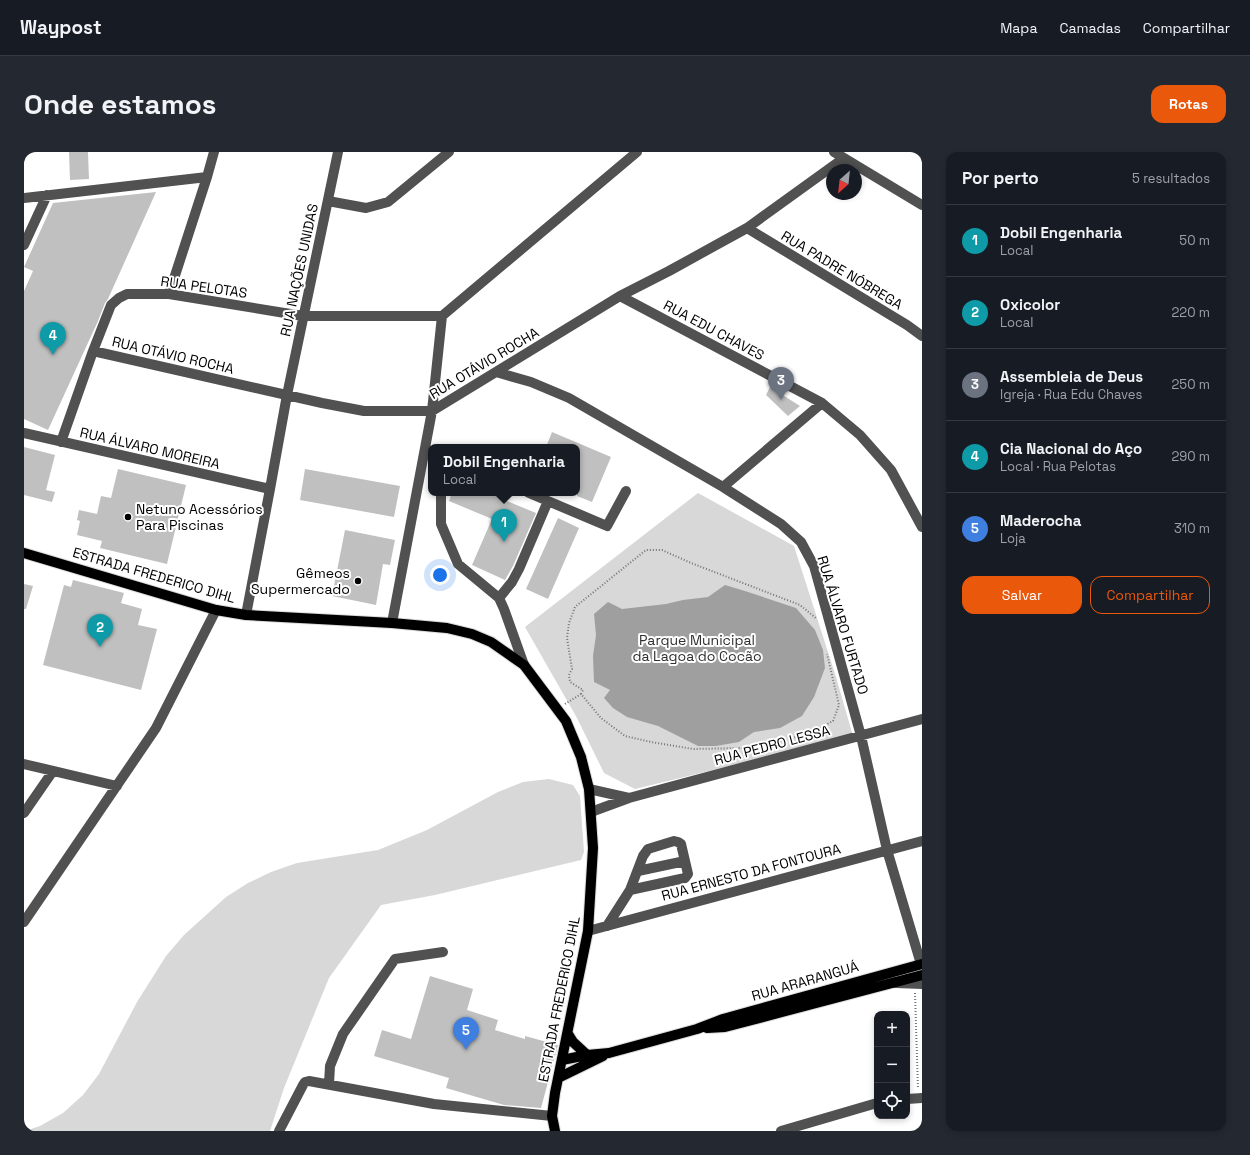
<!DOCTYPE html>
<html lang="pt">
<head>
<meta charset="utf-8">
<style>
	:root { --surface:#171b24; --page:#242831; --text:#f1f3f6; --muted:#9ea1a6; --line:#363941; --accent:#ea580c }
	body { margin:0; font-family:"Space Grotesk",sans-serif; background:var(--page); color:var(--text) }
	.controls { position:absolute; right:12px; bottom:12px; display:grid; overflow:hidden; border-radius:8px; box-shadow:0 2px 6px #0003 }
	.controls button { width:36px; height:36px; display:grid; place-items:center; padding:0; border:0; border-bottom:1px solid var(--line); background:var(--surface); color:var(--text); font:20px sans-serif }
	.compass { position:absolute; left:802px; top:12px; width:36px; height:36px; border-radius:50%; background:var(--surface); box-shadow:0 2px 6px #0003; rotate:207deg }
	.you { position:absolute; left:416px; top:423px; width:14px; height:14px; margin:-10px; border:3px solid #fff; border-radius:50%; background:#1a73e8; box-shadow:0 0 0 6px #1a73e833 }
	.badge { display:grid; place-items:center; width:26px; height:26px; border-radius:50%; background:var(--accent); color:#fff; font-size:13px; font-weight:700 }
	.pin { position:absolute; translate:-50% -33px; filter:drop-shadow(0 1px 2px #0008) }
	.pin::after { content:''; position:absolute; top:21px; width:14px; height:12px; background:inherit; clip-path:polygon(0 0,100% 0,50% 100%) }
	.popup { position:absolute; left:404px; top:292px; width:152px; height:52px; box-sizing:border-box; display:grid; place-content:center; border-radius:8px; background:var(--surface); filter:drop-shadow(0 1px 3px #0005); font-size:13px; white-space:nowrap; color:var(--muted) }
	.popup b { font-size:15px; color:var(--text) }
	.popup::after { content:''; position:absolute; left:50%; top:100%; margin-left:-8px; border:8px solid transparent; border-top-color:var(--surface) }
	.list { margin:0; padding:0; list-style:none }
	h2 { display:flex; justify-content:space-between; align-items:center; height:52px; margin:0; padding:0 16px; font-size:17px }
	h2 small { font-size:13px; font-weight:400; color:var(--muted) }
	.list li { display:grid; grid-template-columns:26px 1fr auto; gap:12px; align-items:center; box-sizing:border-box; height:72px; padding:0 16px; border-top:1px solid var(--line) }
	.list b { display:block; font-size:15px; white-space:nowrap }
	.list p { margin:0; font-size:13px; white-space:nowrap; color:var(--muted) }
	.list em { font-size:13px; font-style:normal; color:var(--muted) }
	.actions { display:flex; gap:8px; padding:12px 16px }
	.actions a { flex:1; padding:9px 0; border:1px solid var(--accent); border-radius:12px; text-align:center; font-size:14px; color:var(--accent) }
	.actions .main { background:var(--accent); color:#fff }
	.icon { flex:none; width:22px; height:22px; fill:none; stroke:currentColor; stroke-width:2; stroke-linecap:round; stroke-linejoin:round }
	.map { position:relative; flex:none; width:898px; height:979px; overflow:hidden; border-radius:12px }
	header { display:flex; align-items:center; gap:24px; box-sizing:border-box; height:56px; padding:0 20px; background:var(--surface); border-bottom:1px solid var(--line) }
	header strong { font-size:19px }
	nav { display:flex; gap:22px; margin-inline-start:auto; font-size:14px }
	.intro { display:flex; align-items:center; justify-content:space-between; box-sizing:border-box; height:96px; padding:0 24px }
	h1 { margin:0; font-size:28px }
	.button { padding:10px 18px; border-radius:12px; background:var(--accent); color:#fff; font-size:14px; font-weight:700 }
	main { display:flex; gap:24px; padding:0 24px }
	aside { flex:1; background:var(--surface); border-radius:12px; box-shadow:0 2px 6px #0003 }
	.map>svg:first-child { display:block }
	.green { fill:#d8d8d8 }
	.water { fill:#9f9f9f }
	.building { fill:#c0c0c0 }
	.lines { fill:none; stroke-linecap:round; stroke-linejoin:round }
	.major-casing { stroke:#dbdbdb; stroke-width:12 }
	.path { stroke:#737373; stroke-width:2; stroke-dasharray:1 2; stroke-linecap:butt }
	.minor { stroke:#515151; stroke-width:10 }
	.major { stroke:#000; stroke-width:10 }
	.poi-dot { fill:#000; stroke:#fff; stroke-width:1.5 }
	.labels { text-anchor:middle; stroke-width:4; stroke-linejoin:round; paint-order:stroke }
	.street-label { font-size:14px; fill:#000; stroke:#fff }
	.poi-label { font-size:14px; fill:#000; stroke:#fff; text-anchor:start }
	.park-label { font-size:14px; fill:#2f2f2f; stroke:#fff }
</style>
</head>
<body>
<header>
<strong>Waypost</strong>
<nav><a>Mapa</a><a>Camadas</a><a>Compartilhar</a></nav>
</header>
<div class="intro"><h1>Onde estamos</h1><a class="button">Rotas</a></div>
<main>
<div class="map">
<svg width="898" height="979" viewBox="0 0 898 979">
	<rect width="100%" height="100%" fill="#fff"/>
	<path class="green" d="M 674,341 L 770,394 L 812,525 L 829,584 L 611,637 L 580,621 L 553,566 L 501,475 Z
		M 525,627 L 549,633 L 556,644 L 560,700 L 557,708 L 411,743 L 357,753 L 305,826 L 260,936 L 246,979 L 1,979 L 16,974 L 39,961 L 59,943 L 75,922 L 113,850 L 142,804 L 160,783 L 202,745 L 224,731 L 247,720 L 273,711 L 354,698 L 403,678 L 474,640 L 499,630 Z"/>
	<path class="water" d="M 701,433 L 721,439 L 772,456 L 791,478 L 799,498 L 801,516 L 790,545 L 778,564 L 756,576 L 730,580 L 715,590 L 692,594 L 674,594 L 634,574 L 603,565 L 589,556 L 580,546 L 586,538 L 570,530 L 569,504 L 572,483 L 570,462 L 584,450 L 598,457 L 642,452 L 659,448 L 684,445 Z"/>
	<path class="building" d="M 45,0 L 64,0 L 65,27 L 46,28 Z
		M 132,40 L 84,147 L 81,151 L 74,169 L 24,278 L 0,267 L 0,139 L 9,119 L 0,115 L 29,51 Z
		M 746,235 L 776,254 L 764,264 L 742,243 Z
		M 528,280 L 587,305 L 568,350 L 553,344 L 553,295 L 522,295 Z
		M 0,295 L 31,303 L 22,338 L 31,340 L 28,350 L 0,343 Z
		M 94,317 L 162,333 L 143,412 L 76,396 L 78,389 L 53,383 L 56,369 L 53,368 L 55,358 L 73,362 L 77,344 L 87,346 Z
		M 281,317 L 376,334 L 370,365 L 276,348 Z
		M 428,341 L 481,341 L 478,347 L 512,361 L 489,414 L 481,428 L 448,413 L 468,367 L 425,349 Z
		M 534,366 L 555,376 L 524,447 L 502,437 Z
		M 321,378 L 371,388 L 366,413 L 359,412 L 352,453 L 308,444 Z
		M 49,428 L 100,441 L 97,451 L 118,457 L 114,473 L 133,477 L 117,538 L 19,513 L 40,433 L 47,435 Z
		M 0,432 L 9,434 L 2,457 L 0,457 Z
		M 406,824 L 449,837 L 443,858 L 474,868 L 471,878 L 501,887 L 501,884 L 534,893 L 517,956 L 480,953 L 422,936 L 425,926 L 350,904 L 358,878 L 387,887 Z"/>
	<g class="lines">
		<defs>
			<path id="major" d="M 0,401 L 192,458 L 222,463 L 368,471 L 423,476 L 448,482 L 467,490 L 500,513 L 542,569 L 557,605 L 565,637 L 569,696 L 564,779 L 531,941 L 528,964 L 531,979
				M 683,876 L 701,875 L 898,823
				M 544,882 L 549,890 L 563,903
				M 538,908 L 563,903 L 585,901 L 673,877 L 699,867 L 898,812
				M 534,926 L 579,904"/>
		</defs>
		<use href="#major" class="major-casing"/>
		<path class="path" d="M 557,542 L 559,538 L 546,530 L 545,523 L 548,517 L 543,486 L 545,471 L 551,455 L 622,398 L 638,398 L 667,411 L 776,453 L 793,467
			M 541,552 L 557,542 L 577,566 L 601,584 L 627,590 L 669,597 L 720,596 L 760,589 L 790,579 L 809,569 L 815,553 L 803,502
			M 891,841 L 894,937"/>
		<path class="minor" d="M 810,0 L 898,53
			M 0,46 L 183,25
			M 304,49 L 342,56 L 364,50 L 425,0
			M 723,76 L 883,173 L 898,184
			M 0,93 L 23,43
			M 145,142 L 183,25 L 190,0
			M 596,144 L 798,251 L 836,283 L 867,318 L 898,375
			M 69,199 L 298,251 L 340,259 L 408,259 L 596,144 L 645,119 L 723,76 L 820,6
			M 472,220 L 507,230 L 545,246 L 699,335 L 757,372 L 777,390 L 790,414 L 837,584 L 863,698 L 897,812
			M 0,281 L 246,337
			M 37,290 L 69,199 L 87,153 L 95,146 L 103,142 L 145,142 L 279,164 L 418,164
			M 699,335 L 798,251
			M 417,341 L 417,372 L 434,412 L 475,446 L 480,457 L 500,513
			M 505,341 L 583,374 L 602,339
			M 475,446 L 488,430 L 495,417 L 524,349
			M 222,463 L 246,337 L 263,243 L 314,0
			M 368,471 L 408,259 L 418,164 L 613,0
			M 0,612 L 93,634
			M 565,637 L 605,646
			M 567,660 L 605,646 L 898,567
			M 0,661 L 29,619
			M 614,719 L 661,709
			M 0,770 L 132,576 L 192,458
			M 583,774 L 606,738 L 661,726 L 664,722 L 657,692 L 654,690 L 650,689 L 624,697 L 619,704 L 606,738
			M 564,779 L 898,689
			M 872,831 L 898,832
			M 305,932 L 306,914 L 319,882 L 371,807 L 419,800
			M 883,947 L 898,946
			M 255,979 L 279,933 L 281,930 L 285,929 L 410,952 L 528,964
			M 757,979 L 853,951"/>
		<use href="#major" class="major"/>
	</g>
	<g class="poi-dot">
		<circle cx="104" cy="365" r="4"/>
		<circle cx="334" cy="429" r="4"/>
	</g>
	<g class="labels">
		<g class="street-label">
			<text transform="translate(275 118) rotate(-78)" y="5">RUA NAÇÕES UNIDAS</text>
			<text transform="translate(818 118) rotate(31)" y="5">RUA PADRE NÓBREGA</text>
			<text transform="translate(180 135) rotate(8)" y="5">RUA PELOTAS</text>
			<text transform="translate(690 178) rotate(28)" y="5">RUA EDU CHAVES</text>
			<text transform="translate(149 203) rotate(13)" y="5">RUA OTÁVIO ROCHA</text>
			<text transform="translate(460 211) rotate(-31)" y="5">RUA OTÁVIO ROCHA</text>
			<text transform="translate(126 296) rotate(13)" y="5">RUA ÁLVARO MOREIRA</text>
			<text transform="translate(130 423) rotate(16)" y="5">ESTRADA FREDERICO DIHL</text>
			<text transform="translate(819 473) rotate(73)" y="5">RUA ÁLVARO FURTADO</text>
			<text transform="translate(748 593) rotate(-15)" y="5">RUA PEDRO LESSA</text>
			<text transform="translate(727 720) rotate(-15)" y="5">RUA ERNESTO DA FONTOURA</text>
			<text transform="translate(781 829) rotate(-16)" y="5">RUA ARARANGUÁ</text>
			<text transform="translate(535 847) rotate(-79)" y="5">ESTRADA FREDERICO DIHL</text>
		</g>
		<g class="poi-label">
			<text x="112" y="362">Netuno Acessórios<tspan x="112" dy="16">Para Piscinas</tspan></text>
			<text x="326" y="426" text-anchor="end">Gêmeos<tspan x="326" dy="16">Supermercado</tspan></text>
		</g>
		<g class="park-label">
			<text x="673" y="493">Parque Municipal<tspan x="673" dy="16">da Lagoa do Cocão</tspan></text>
		</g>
	</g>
</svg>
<div class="controls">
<button>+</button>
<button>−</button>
<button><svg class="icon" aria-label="locate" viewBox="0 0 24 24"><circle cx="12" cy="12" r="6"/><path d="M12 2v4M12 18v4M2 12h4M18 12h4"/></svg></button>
</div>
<svg class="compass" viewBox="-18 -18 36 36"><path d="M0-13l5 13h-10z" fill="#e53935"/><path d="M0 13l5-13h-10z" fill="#9ea1a6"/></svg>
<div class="you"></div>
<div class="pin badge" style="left:480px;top:390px;background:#0f9aa8">1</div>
<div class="popup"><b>Dobil Engenharia</b>Local</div>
<div class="pin badge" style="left:76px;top:495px;background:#0f9aa8">2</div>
<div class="pin badge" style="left:757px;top:248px;background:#6b7280">3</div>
<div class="pin badge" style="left:29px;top:203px;background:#0f9aa8">4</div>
<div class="pin badge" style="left:442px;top:898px;background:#3f7fe0">5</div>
</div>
<aside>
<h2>Por perto<small>5 resultados</small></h2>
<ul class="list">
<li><span class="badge" style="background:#0f9aa8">1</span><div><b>Dobil Engenharia</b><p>Local</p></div><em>50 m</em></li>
<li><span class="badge" style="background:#0f9aa8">2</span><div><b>Oxicolor</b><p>Local</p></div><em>220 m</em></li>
<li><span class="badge" style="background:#6b7280">3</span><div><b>Assembleia de Deus</b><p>Igreja · Rua Edu Chaves</p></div><em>250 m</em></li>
<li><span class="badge" style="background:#0f9aa8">4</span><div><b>Cia Nacional do Aço</b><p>Local · Rua Pelotas</p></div><em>290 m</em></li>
<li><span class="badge" style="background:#3f7fe0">5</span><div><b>Maderocha</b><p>Loja</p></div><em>310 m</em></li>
</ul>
<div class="actions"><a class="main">Salvar</a><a>Compartilhar</a></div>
</aside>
</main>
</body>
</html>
